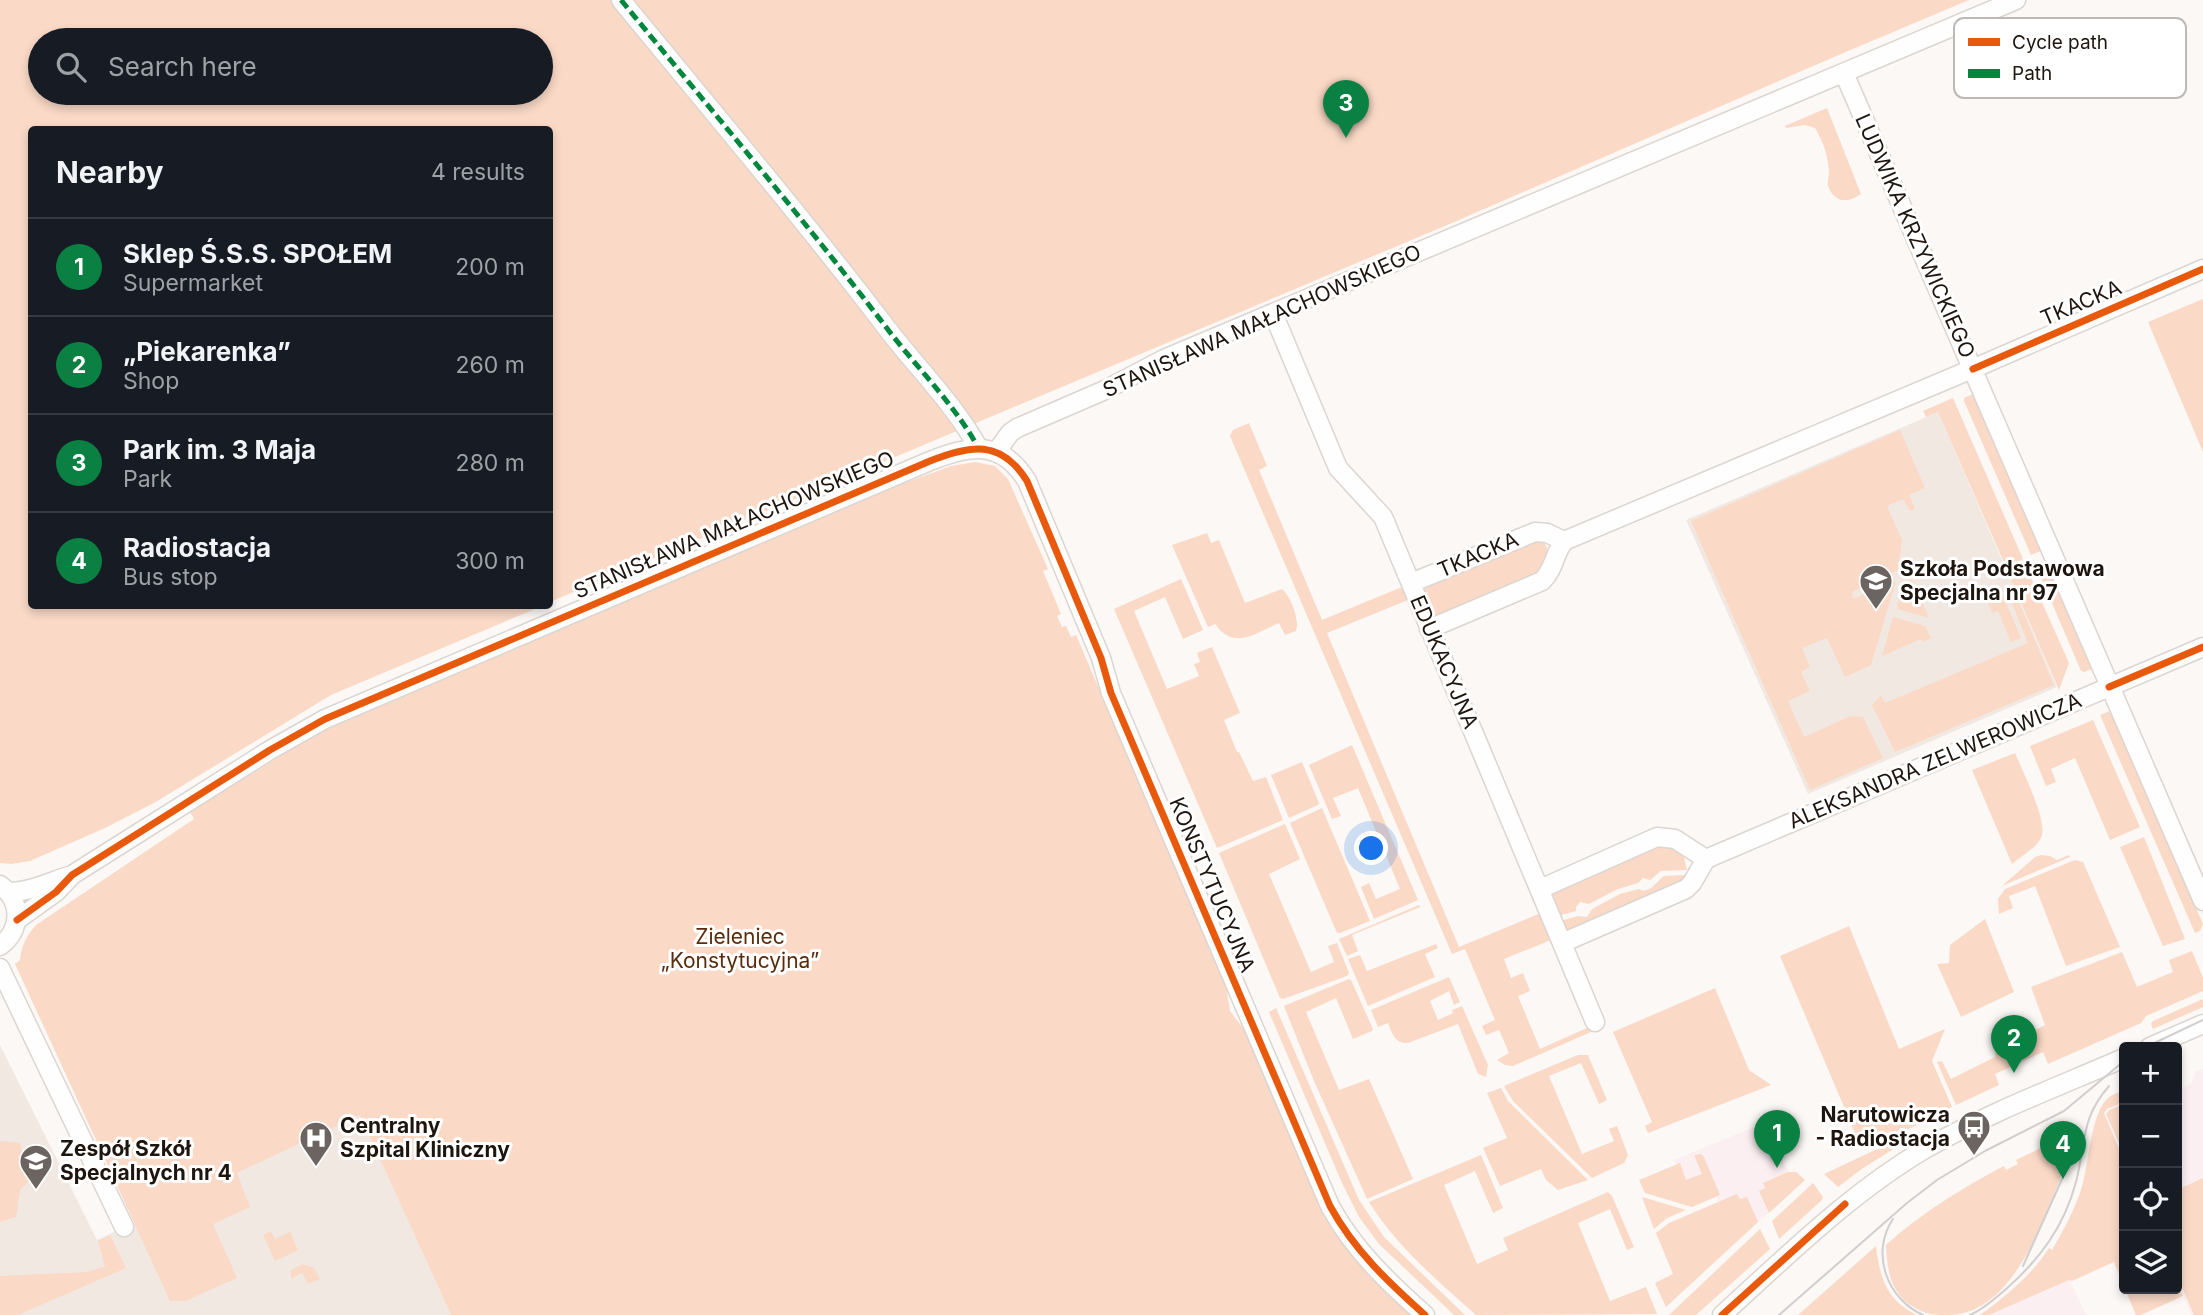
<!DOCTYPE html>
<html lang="en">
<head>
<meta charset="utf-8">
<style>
	:root { --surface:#171b24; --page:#242831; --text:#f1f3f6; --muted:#9ea1a6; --line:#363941; --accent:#0b8043 }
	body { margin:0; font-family:Inter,sans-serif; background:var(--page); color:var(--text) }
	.controls { position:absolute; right:21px; bottom:21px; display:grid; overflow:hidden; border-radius:7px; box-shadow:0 4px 10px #0003 }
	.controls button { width:63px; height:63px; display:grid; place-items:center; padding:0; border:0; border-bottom:2px solid var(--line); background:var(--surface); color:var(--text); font:35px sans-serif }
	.you { position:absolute; left:1372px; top:849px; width:24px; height:24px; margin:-18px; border:5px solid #fff; border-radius:50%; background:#1a73e8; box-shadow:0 0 0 10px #1a73e833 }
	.badge { display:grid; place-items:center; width:46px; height:46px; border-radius:50%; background:var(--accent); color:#fff; font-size:23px; font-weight:700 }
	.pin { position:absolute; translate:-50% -58px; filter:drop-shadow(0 2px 4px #0008) }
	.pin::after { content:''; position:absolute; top:37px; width:24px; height:21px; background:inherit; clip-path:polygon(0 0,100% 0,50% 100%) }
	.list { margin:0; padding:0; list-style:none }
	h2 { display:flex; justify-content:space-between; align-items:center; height:91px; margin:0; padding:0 28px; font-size:30px }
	h2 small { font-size:23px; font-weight:400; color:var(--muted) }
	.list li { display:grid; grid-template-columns:46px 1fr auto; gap:21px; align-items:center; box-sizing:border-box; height:98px; padding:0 28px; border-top:2px solid var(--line) }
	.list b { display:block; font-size:26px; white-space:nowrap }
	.list p { margin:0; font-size:23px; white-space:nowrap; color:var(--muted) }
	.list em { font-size:23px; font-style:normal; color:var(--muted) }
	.icon { flex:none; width:38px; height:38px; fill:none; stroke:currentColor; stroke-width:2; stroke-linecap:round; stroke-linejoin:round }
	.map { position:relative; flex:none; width:2203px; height:1315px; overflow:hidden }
	.search { position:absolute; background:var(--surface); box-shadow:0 4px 10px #0003; left:28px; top:28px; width:525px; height:77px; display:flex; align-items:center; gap:18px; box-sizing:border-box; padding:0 24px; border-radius:38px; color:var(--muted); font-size:26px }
	.panel { position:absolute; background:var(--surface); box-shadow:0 4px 10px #0003; left:28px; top:126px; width:525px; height:483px; border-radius:7px }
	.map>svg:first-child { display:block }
	.commercial { fill:#fceff2 }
	.built { fill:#f1e8e2 }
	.green { fill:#fad9c6; fill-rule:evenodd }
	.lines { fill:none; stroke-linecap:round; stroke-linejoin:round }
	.minor-casing { stroke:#dcd5d0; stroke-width:21 }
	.minor { stroke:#fefefe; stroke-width:18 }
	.tram { stroke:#d0cece; stroke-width:2 }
	.quiet { stroke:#00873e; stroke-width:5; stroke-dasharray:10 5; stroke-linecap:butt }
	.cycleway-casing { stroke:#fff; stroke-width:11 }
	.cycleway { stroke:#e8590c; stroke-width:7 }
	.labels { text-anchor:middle; stroke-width:6; stroke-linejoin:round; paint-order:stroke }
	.street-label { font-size:21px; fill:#1f150f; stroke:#fff }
	.poi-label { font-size:21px; font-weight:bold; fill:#1f150f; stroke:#fff; text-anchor:start }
	.park-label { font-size:21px; fill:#5b2c0b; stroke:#fff }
	.key { fill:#fff; stroke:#bcb9b7; stroke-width:2 }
	.key-label { font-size:19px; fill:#1f150f }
</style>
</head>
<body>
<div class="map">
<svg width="2203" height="1315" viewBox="0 0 2203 1315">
	<rect width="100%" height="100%" fill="#fbf8f5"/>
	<path class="commercial" d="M 2203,1069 L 2203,1315 L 2191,1315 L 2177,1282 L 2177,1090 L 2191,1084 L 2196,1071 Z
		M 1766,1122 L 1788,1172 L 1796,1172 L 1805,1180 L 1738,1240 L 1728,1225 L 1708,1176 L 1684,1186 L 1674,1160 Z
		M 2069,1279 L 2086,1315 L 1989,1315 Z"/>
	<path class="built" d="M 1938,412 L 2057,687 L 1808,794 L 1686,520 Z
		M 0,1045 L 97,1240 L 360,1114 L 451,1315 L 0,1315 Z"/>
	<path class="green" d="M 0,0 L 1969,0 L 1841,54 L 1452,223 L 550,602 L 550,130 L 32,130 L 32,606 L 542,606 L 331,695 L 154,803 L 105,828 L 30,861 L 11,864 L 0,863 ZM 40,40 L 541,40 L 541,93 L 40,93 Z
		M 1827,108 L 1861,194 C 1849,203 1835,203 1829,188 C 1826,182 1830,177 1829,171 C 1828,156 1823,141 1815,128 L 1805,125 L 1786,128 L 1785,126 Z
		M 2203,299 L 2203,452 L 2148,322 Z
		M 1973,394 L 2041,551 L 2031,555 L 1964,401 L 1964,398 Z
		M 1953,398 L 2023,559 L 2006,567 L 1938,412 L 1926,417 L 1923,411 Z
		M 1249,423 L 1267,466 L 1259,470 L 1322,620 L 1402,587 L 1408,600 L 1327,633 L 1459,947 L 1541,913 L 1551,940 L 1504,959 L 1511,978 L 1523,973 L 1530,991 L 1518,996 L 1540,1049 L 1589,1027 L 1591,1032 L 1513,1066 L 1505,1065 L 1497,1060 L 1509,1053 L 1499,1030 L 1486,1035 L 1482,1026 L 1495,1020 L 1465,949 L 1452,954 L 1230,436 L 1233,430 Z
		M 1900,430 L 1925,488 L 1909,495 L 1915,509 L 1910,511 L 1903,499 L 1887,506 L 1902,540 L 1898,570 L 1852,592 L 1853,599 L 1896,581 L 1871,665 L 1845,677 L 1827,638 L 1802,648 L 1810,667 L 1801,672 L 1810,691 L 1788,701 L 1804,737 L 1851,716 L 1863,717 L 1883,758 L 1810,790 L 1691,521 Z
		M 975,462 L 995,466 L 1008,479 L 1048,569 L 1043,571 L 1061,614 L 1057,616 L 1062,627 L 1066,626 L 1071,637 L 1076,635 L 1226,986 L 1230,1011 L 1246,1032 L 1328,1220 L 1351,1255 L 1367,1273 L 1411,1315 L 451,1315 L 360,1115 L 237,1173 L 250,1207 L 213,1224 L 237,1278 L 185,1301 L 170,1301 L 15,964 L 20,960 C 21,946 27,935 36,925 L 194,819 L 190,812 L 314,735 L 867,497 L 951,466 Z
		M 1207,533 L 1211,543 L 1219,540 L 1245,603 L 1282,589 C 1291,597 1300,620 1296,631 L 1285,635 L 1279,623 C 1255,633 1234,651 1215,624 L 1208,627 L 1172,545 Z
		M 1534,540 C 1553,540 1547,557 1544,570 L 1443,616 L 1432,614 L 1421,595 L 1424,586 Z
		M 2047,563 L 2092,669 L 2084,672 L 2081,671 L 2037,568 Z
		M 2028,571 L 2069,663 L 2059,690 L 2011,580 Z
		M 1181,579 L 1203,630 L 1183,639 L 1165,597 L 1134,611 L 1167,689 L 1199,676 L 1194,664 L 1200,662 L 1197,653 L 1212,647 L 1240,713 L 1224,720 L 1237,752 L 1239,752 L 1253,781 L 1266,777 L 1283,820 L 1217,848 L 1114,609 Z
		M 1910,580 L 1913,581 L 1929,618 L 1898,609 L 1897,605 L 1906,582 Z
		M 2012,586 L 2054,685 L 1895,752 L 1872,705 L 1881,695 L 1885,703 L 2028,643 L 2006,588 Z
		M 2001,591 L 2021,638 L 2011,642 L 1998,611 L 1992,613 L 1986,597 Z
		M 1893,617 L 1925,626 L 1931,638 L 1923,642 L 1921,639 L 1882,656 Z
		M 2110,711 L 2203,924 L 2200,931 L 2195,933 L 2100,715 Z
		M 2093,720 L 2140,827 L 2110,840 L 2075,758 L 2051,769 L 2056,782 L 2046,786 L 2030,746 Z
		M 1352,745 L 1418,900 L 1374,919 L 1361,887 L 1369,883 L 1376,899 L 1400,889 L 1358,788 L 1333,798 L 1341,816 L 1332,819 L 1309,765 Z
		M 2015,753 C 2022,770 2049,823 2041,838 C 2036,848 2021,856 2012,864 L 1972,770 Z
		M 1302,762 L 1319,803 L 1318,805 L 1289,818 L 1271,775 Z
		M 1322,808 L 1370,921 L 1340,933 L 1337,933 L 1290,823 Z
		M 1285,824 L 1300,859 L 1269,874 L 1311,972 L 1334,962 L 1328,946 L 1337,943 L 1349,973 L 1347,976 L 1283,999 L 1280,998 L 1219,853 Z
		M 2144,837 L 2185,939 L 2163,946 L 2120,847 Z
		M 1668,844 L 1683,854 L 1687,870 L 1661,871 L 1650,880 L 1643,878 L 1638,883 L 1618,889 L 1589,904 L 1580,902 L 1576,907 L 1576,911 L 1554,917 L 1550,899 L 1552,893 L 1657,845 Z
		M 2041,855 L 2050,856 L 2057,860 L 2069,855 L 2070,857 L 2002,886 L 2035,857 Z
		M 2075,860 L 2083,862 L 2120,947 L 2066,966 L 2035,886 L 2009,896 L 2013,908 L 1999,914 L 1998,899 L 2005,889 Z
		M 1686,875 L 1676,886 L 1573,931 L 1566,930 L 1557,922 L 1578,916 L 1587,917 L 1592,909 L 1620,894 L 1639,889 C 1649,895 1656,882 1664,876 Z
		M 1419,905 L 1420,907 L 1352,935 L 1358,951 L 1347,956 L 1339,939 Z
		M 1985,919 L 2014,992 L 1961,1017 L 1937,964 L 1949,963 L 1950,945 Z
		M 1849,926 L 1899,1049 L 1945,1029 L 1932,1061 L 1952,1107 L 1909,1129 L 1861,1147 L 1780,956 Z
		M 1436,944 L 1438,948 L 1425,954 L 1435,977 L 1368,1006 L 1348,959 L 1360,955 L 1367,971 Z
		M 2192,951 L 2203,978 L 2203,991 L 2146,1016 L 2141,1023 L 2048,1064 L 2043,1052 L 1995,1074 L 1999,1085 L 1956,1105 L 1937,1062 L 1942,1061 L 1951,1079 L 1995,1057 L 1995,1053 L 2045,1025 L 2031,987 L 2122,952 L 2137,987 L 2173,972 L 2169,960 Z
		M 1449,977 L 1460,1002 L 1454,1005 L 1449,991 L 1430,1001 L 1438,1020 L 1453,1013 L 1452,1010 L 1462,1006 L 1488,1065 L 1486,1077 L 1478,1074 L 1458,1024 L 1408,1043 C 1395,1044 1392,1033 1388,1023 L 1378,1027 L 1371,1010 Z
		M 1349,979 L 1351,980 L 1373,1029 L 1372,1031 L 1353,1039 L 1336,998 L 1306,1012 L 1339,1090 L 1369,1079 L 1413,1179 L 1367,1199 L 1314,1081 L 1284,1006 Z
		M 1715,988 L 1749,1070 L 1771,1085 L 1648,1133 L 1645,1126 L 1652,1122 L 1613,1032 Z
		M 2203,999 L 2203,1007 L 2153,1029 L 2151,1024 L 2153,1021 Z
		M 1276,1008 L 1359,1200 L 1384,1237 L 1465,1315 L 1454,1315 L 1379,1244 L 1359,1217 L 1342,1183 L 1269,1012 Z
		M 1578,1055 L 1588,1055 L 1607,1100 L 1599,1104 L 1581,1063 L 1549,1076 L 1582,1154 L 1614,1141 L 1609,1129 L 1617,1126 L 1628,1155 L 1624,1163 L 1592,1178 L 1513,1101 L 1504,1086 Z
		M 1501,1088 L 1508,1101 L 1588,1180 L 1558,1190 L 1546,1180 L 1541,1169 L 1500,1186 L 1483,1148 L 1507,1138 L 1487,1093 Z
		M 2124,1090 L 2124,1102 L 2107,1109 L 2104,1113 L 2124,1160 L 2124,1286 L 2114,1262 L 2072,1281 L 2069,1280 L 1989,1315 L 1980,1315 C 2006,1296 2032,1275 2049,1248 L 2052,1250 C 2063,1231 2074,1211 2081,1190 C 2089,1167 2090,1112 2109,1097 C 2113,1094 2120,1092 2124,1090 Z
		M 2124,1104 L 2124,1155 L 2106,1114 L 2109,1110 Z
		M 1903,1137 L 1905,1142 L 1863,1168 L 1838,1187 L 1824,1174 Z
		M 2,1141 L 20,1143 L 29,1181 L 20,1190 L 16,1217 L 0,1222 L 0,1142 Z
		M 2047,1145 L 2070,1154 C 2048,1207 2017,1315 1948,1315 C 1938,1315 1930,1315 1921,1311 C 1892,1298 1887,1274 1886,1245 C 1919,1215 1965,1186 2004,1166 L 2006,1170 L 2018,1164 L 2016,1160 Z
		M 1701,1154 L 1704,1157 L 1720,1195 L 1692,1207 L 1645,1193 L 1639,1180 L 1680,1163 L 1686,1180 L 1702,1174 L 1694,1155 Z
		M 1481,1155 L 1503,1208 L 1493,1213 L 1475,1171 L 1444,1185 L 1477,1264 L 1508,1250 L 1503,1238 L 1608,1192 L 1612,1196 L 1634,1247 L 1627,1250 L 1610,1209 L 1578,1223 L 1610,1301 L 1646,1287 L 1657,1314 L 1476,1315 C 1437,1280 1397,1247 1369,1202 Z
		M 1788,1172 L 1796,1172 L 1805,1180 L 1769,1213 L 1759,1191 L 1765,1188 L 1763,1183 Z
		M 2203,1178 L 2203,1315 L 2194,1315 L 2177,1276 L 2177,1190 Z
		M 1813,1183 L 1823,1197 L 1822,1200 L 1779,1239 L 1772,1221 Z
		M 1737,1194 L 1740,1199 L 1747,1197 L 1758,1222 L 1666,1307 L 1655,1283 L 1673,1274 L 1656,1233 L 1669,1223 Z
		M 1642,1197 L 1686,1210 L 1667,1218 L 1654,1229 Z
		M 1760,1229 L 1770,1249 L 1696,1315 L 1669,1315 Z
		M 271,1231 L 275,1239 L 290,1232 L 298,1250 L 275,1261 L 263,1235 Z
		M 110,1235 L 126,1268 L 18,1315 L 0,1315 L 0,1276 L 88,1272 L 105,1266 L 98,1241 Z
		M 1876,1246 C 1880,1278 1886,1300 1917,1315 L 1798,1315 Z
		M 303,1264 L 314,1268 L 320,1279 L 308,1284 L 302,1273 L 291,1279 L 291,1270 Z
		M 2177,1282 L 2183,1296 L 2141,1315 L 2136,1315 L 2125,1289 L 2177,1289 Z"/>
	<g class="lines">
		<defs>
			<path id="minor" d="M 621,0 C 711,110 803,218 889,331 C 919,370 955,405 979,449
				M 1844,73 L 2203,901
				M 1273,313 L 1338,468 L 1383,517 L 1595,1022
				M 997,451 L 1010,433 L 1017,428 L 1105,390 L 1164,359 L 2016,0
				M 1411,583 L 1535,532 L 1547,533 L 1564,541 L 1984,364 L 2203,269
				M 1429,629 L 1542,581 C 1554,570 1554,554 1564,541
				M 0,885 C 22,901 22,929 0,946
				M 1540,889 L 1657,837 L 1675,839 L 1706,859
				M 9,892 C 31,892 51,881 72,875
				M 17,920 L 56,892 L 72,875 L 270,750 L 325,719 L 930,461 C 970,445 1001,439 1027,481 L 1101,658 L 1111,693 L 1330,1206 C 1354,1250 1388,1282 1425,1315
				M 1562,943 L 1686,889 L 1692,883 L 1706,859 L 2203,647
				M 0,968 L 124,1227
				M 2150,1047 L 2203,1024
				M 1722,1315 C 1787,1256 1849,1194 1925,1149 C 1988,1113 2057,1087 2124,1058"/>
		</defs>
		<use href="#minor" class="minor-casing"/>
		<use href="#minor" class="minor"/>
		<path class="tram" d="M 2146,1047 L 2203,1020
			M 1893,1219 C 1870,1253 1887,1299 1923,1315
			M 2023,1266 L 2076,1148
			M 1779,1315 L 1907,1203 L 1937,1180 L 1985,1151 L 2064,1111 L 2124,1061
			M 1970,1315 C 1984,1309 1994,1299 2005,1290 C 2040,1259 2064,1227 2076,1182 C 2086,1144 2080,1119 2109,1086"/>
		<path class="quiet" d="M 621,0 C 711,110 803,218 889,331 C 919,370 955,405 979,449"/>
		<defs>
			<path id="cycleway" d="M 1973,369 L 2203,269
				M 2109,687 L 2203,647
				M 17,920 L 56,892 L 72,875 L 270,750 L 325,719 L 930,461 C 970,445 1001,439 1027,481 L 1101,658 L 1111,693 L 1330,1206 C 1354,1250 1388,1282 1425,1315
				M 1722,1315 L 1845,1204"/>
		</defs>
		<use href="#cycleway" class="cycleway-casing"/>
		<use href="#cycleway" class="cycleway"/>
	</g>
	<defs>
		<symbol id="school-pin" viewBox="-11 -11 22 30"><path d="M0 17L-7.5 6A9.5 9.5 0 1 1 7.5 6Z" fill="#6c6460" stroke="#fff"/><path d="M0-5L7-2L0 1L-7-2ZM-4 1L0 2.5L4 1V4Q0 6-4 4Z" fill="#fff"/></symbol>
		<symbol id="bus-pin" viewBox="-11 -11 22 30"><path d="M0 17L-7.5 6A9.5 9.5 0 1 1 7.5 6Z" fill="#6c6460" stroke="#fff"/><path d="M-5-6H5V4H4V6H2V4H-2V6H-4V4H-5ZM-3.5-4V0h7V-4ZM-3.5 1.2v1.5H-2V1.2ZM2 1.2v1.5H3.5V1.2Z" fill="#fff"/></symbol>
		<symbol id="hospital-pin" viewBox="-11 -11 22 30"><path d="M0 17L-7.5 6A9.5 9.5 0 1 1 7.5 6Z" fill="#6c6460" stroke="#fff"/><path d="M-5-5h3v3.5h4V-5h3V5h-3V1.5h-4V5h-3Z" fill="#fff"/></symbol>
	</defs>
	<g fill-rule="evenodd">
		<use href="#school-pin" x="1857" y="562" width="38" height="52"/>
		<use href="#bus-pin" x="1955" y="1108" width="38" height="52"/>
		<use href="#hospital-pin" x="297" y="1119" width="38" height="52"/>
		<use href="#school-pin" x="17" y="1142" width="38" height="52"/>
	</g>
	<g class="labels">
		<g class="street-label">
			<text transform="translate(1915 236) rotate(66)" y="7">LUDWIKA KRZYWICKIEGO</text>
			<text transform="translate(2081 303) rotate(-23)" y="7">TKACKA</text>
			<text transform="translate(1262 321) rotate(-24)" y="7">STANISŁAWA MAŁACHOWSKIEGO</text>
			<text transform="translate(734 525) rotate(-23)" y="7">STANISŁAWA MAŁACHOWSKIEGO</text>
			<text transform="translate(1478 555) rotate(-23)" y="7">TKACKA</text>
			<text transform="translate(1444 662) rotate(67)" y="7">EDUKACYJNA</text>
			<text transform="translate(1935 761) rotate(-23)" y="7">ALEKSANDRA ZELWEROWICZA</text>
			<text transform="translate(1212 885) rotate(67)" y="7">KONSTYTUCYJNA</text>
		</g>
		<g class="poi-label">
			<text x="1900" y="576">Szkoła Podstawowa<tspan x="1900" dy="24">Specjalna nr 97</tspan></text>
			<text x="1950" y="1122" text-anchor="end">Narutowicza<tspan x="1950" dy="24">- Radiostacja</tspan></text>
			<text x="340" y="1133">Centralny<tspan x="340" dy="24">Szpital Kliniczny</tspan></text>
			<text x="60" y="1156">Zespół Szkół<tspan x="60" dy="24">Specjalnych nr 4</tspan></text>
		</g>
		<g class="park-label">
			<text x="740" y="944">Zieleniec<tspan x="740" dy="24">„Konstytucyjna”</tspan></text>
		</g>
	</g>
	<rect x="1954" y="18" width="232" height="80" rx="10" class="key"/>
	<rect x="1968" y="38" width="32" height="8" fill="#e8590c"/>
	<rect x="1968" y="69" width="32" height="9" fill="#00873e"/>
	<g class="key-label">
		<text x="2012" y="49">Cycle path</text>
		<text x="2012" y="80">Path</text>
	</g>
</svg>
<div class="controls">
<button>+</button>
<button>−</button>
<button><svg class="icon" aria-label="locate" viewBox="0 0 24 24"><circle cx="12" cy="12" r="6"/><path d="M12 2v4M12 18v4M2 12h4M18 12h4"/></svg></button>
<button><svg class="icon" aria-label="layers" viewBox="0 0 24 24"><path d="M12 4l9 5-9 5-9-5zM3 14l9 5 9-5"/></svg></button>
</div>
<div class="you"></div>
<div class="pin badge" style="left:1777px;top:1168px">1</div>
<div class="pin badge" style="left:2014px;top:1073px">2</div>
<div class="pin badge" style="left:1346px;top:138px">3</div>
<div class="pin badge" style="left:2063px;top:1179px">4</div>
<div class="search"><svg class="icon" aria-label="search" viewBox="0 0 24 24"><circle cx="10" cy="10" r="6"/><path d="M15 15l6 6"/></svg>Search here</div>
<section class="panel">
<h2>Nearby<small>4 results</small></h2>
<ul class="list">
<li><span class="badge">1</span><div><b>Sklep Ś.S.S. SPOŁEM</b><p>Supermarket</p></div><em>200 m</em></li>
<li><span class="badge">2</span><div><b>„Piekarenka”</b><p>Shop</p></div><em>260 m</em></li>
<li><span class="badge">3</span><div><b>Park im. 3 Maja</b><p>Park</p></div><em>280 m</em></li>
<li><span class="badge">4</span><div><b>Radiostacja</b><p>Bus stop</p></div><em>300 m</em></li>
</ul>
</section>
</div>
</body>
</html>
